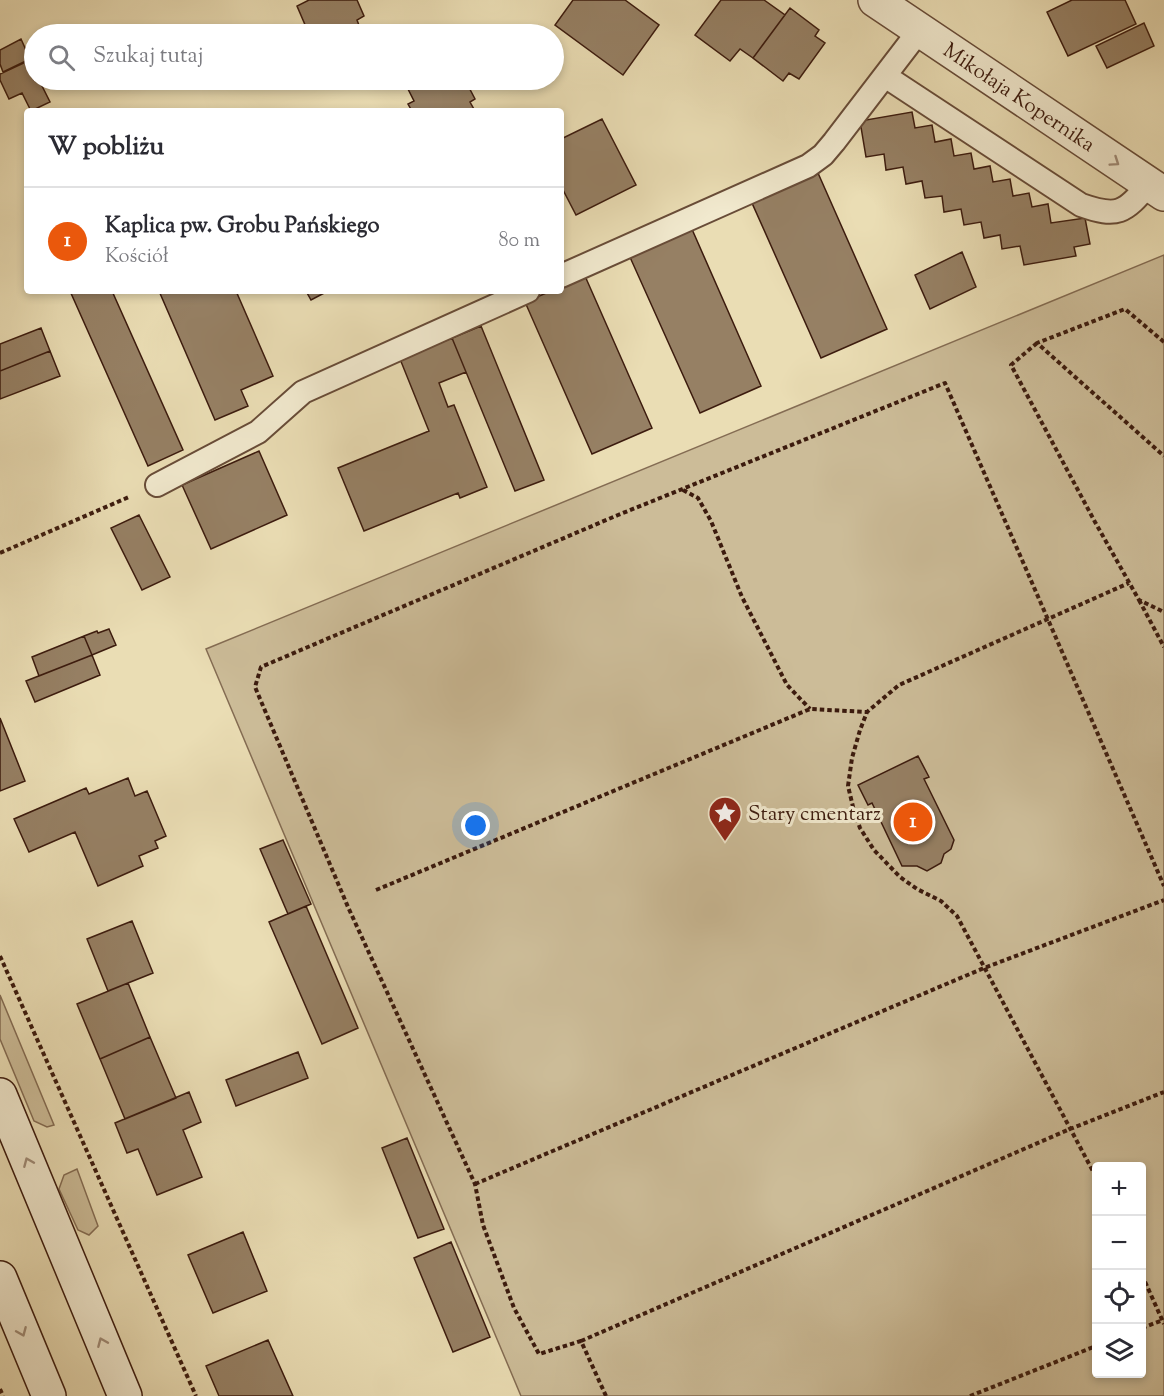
<!DOCTYPE html>
<html lang="pl">
<head>
<meta charset="utf-8">
<style>
	:root { --surface:#fff; --page:#f7f7f7; --text:#2b2b33; --muted:#7c7c81; --line:#e1e1e2; --accent:#ea580c }
	body { margin:0; font-family:"Sorts Mill Goudy",serif; background:var(--page); color:var(--text) }
	.controls { position:absolute; right:18px; bottom:18px; display:grid; overflow:hidden; border-radius:6px; box-shadow:0 3px 9px #0003 }
	.controls button { width:54px; height:54px; display:grid; place-items:center; padding:0; border:0; border-bottom:2px solid var(--line); background:var(--surface); color:var(--text); font:30px sans-serif }
	.you { position:absolute; left:476px; top:826px; width:21px; height:21px; margin:-15px; border:4px solid #fff; border-radius:50%; background:#1a73e8; box-shadow:0 0 0 9px #1a73e833 }
	.badge { display:grid; place-items:center; width:39px; height:39px; border-radius:50%; background:var(--accent); color:#fff; font-size:20px; font-weight:700 }
	.pin { position:absolute; translate:-50% -50%; border:3px solid #fff; box-shadow:0 2px 6px #0006 }
	.list { margin:0; padding:0; list-style:none }
	h2 { display:flex; justify-content:space-between; align-items:center; height:78px; margin:0; padding:0 24px; font-size:26px }
	h2 small { font-size:20px; font-weight:400; color:var(--muted) }
	.list li { display:grid; grid-template-columns:39px 1fr auto; gap:18px; align-items:center; box-sizing:border-box; height:108px; padding:0 24px; border-top:2px solid var(--line) }
	.list b { display:block; font-size:22px; white-space:nowrap }
	.list p { margin:0; font-size:20px; white-space:nowrap; color:var(--muted) }
	.list em { font-size:20px; font-style:normal; color:var(--muted) }
	.icon { flex:none; width:33px; height:33px; fill:none; stroke:currentColor; stroke-width:2; stroke-linecap:round; stroke-linejoin:round }
	.map { position:relative; flex:none; width:1164px; height:1396px; overflow:hidden }
	.search { position:absolute; background:var(--surface); box-shadow:0 3px 9px #0003; left:24px; top:24px; width:540px; height:66px; display:flex; align-items:center; gap:15px; box-sizing:border-box; padding:0 21px; border-radius:33px; color:var(--muted); font-size:22px }
	.panel { position:absolute; background:var(--surface); box-shadow:0 3px 9px #0003; left:24px; top:108px; width:540px; height:186px; border-radius:6px }
	.map>svg:first-child { display:block }
	.green { fill:#ccbc98; stroke:#846c53; stroke-width:1.5; fill-rule:evenodd }
	.building { fill:#968064; stroke:#3c1b0e; stroke-width:1.5 }
	.lines { fill:none; stroke-linecap:round; stroke-linejoin:round }
	.lane-casing { stroke:#684c38; stroke-width:26 }
	.street-casing { stroke:#684c38; stroke-width:36 }
	.secondary-casing { stroke:#3c1b0e; stroke-width:36 }
	.path { stroke:#3c1b0e; stroke-width:4; stroke-dasharray:4.5 3; stroke-linecap:butt }
	.lane { stroke:#f1e9ce; stroke-width:22 }
	.street { stroke:#f1e9ce; stroke-width:33 }
	.secondary { stroke:#f1e9ce; stroke-width:33 }
	.oneway { stroke:#a08c78 }
	.labels { text-anchor:middle; stroke-width:6; stroke-linejoin:round; paint-order:stroke }
	.street-label { font-size:21px; fill:#3c1b0e; stroke:#f1e9ce }
	.poi-label { font-size:21px; fill:#3c1b0e; stroke:#f1e9ce; text-anchor:start }
</style>
</head>
<body>
<div class="map">
<svg width="1164" height="1396" viewBox="0 0 1164 1396">
	<rect width="100%" height="100%" fill="#eaddb4"/>
	<filter id="stains"><feTurbulence type="fractalNoise" baseFrequency=".00333" numOctaves="4"/><feColorMatrix values="0 0 0 0 .2 0 0 0 0 .09 0 0 0 0 .02 0 0 0 .5 -.17"/></filter>
	<radialGradient id="worn" r=".72"><stop offset=".6" stop-color="#630" stop-opacity="0"/><stop offset="1" stop-color="#630" stop-opacity=".3"/></radialGradient>
	<path class="green" d="M 1164,255 L 1164,1396 L 521,1396 L 206,649 ZM 1096,1166 L 1142,1166 L 1142,1374 L 1096,1374 Z
		M 0,995 L 54,1125 L 47,1127 L 34,1121 L 0,1039 Z
		M 77,1169 L 98,1226 L 89,1235 L 78,1230 L 59,1189 L 64,1175 Z"/>
	<path class="building" d="M 309,0 L 357,0 L 364,16 L 357,20 L 362,33 L 358,34 L 309,34 L 297,6 Z
		M 573,0 L 625,0 L 659,25 L 623,75 L 555,25 Z
		M 721,0 L 764,0 L 785,15 L 753,58 L 740,49 L 730,61 L 695,35 Z
		M 1072,0 L 1125,0 L 1136,24 L 1068,56 L 1047,12 Z
		M 790,8 L 819,30 L 815,36 L 825,43 L 799,79 L 789,73 L 783,81 L 753,58 Z
		M 1144,23 L 1154,46 L 1107,68 L 1096,46 Z
		M 21,39 L 30,59 L 3,72 L 0,64 L 0,50 Z
		M 30,60 L 34,70 L 34,80 L 39,80 L 50,102 L 31,111 L 22,93 L 9,99 L 0,80 L 0,74 Z
		M 416,80 L 465,80 L 475,99 L 470,102 L 475,111 L 412,111 L 408,104 L 414,101 L 406,85 Z
		M 912,112 L 915,128 L 932,125 L 935,142 L 951,139 L 954,156 L 971,153 L 974,169 L 990,166 L 993,182 L 1010,179 L 1013,196 L 1029,193 L 1032,207 L 1048,204 L 1051,223 L 1085,218 L 1090,244 L 1074,247 L 1076,256 L 1024,265 L 1020,246 L 1002,249 L 1000,235 L 984,238 L 981,222 L 964,225 L 961,209 L 944,212 L 942,196 L 925,198 L 922,181 L 906,184 L 903,167 L 886,170 L 884,154 L 866,157 L 860,121 Z
		M 602,119 L 636,185 L 576,215 L 561,186 L 561,139 Z
		M 818,173 L 887,329 L 821,358 L 752,203 Z
		M 691,227 L 761,386 L 700,413 L 629,255 Z
		M 962,252 L 976,287 L 930,309 L 915,275 Z
		M 585,276 L 652,428 L 592,454 L 525,302 L 551,291 L 561,291 L 561,287 Z
		M 70,291 L 112,291 L 183,450 L 148,466 Z
		M 159,291 L 236,291 L 273,376 L 241,390 L 248,406 L 215,420 Z
		M 306,291 L 328,291 L 311,300 Z
		M 481,326 L 544,480 L 515,491 L 452,338 Z
		M 41,328 L 50,351 L 0,371 L 0,344 Z
		M 452,338 L 466,372 L 439,383 L 448,407 L 454,405 L 487,487 L 460,498 L 458,493 L 364,531 L 338,468 L 429,431 L 400,359 Z
		M 50,351 L 60,376 L 0,399 L 0,371 Z
		M 259,451 L 287,515 L 211,549 L 182,485 Z
		M 139,515 L 170,577 L 142,590 L 111,528 Z
		M 109,629 L 116,645 L 92,655 L 84,636 L 97,631 L 98,633 Z
		M 84,636 L 92,655 L 39,676 L 32,657 Z
		M 92,655 L 100,675 L 35,702 L 26,681 Z
		M 0,718 L 25,781 L 0,791 Z
		M 918,756 L 929,777 L 924,779 L 954,840 L 951,849 L 944,854 L 941,863 L 927,871 L 917,866 L 902,866 L 872,803 L 868,805 L 858,785 Z
		M 128,778 L 135,796 L 147,791 L 166,836 L 155,841 L 158,848 L 139,856 L 143,866 L 98,886 L 75,832 L 29,852 L 14,819 L 86,788 L 89,794 Z
		M 283,840 L 311,904 L 288,914 L 260,849 Z
		M 306,906 L 358,1028 L 322,1044 L 269,922 Z
		M 132,921 L 153,973 L 108,991 L 87,939 Z
		M 128,983 L 150,1037 L 100,1059 L 77,1004 Z
		M 150,1037 L 176,1098 L 125,1119 L 100,1059 Z
		M 298,1052 L 308,1078 L 236,1106 L 226,1080 Z
		M 189,1092 L 201,1122 L 183,1130 L 202,1177 L 157,1195 L 138,1149 L 127,1153 L 115,1123 Z
		M 407,1138 L 444,1229 L 418,1238 L 382,1148 Z
		M 243,1232 L 267,1291 L 213,1313 L 188,1255 Z
		M 451,1242 L 490,1337 L 453,1352 L 414,1258 Z
		M 268,1340 L 293,1396 L 219,1396 L 206,1366 Z"/>
	<g class="lines">
		<defs>
			<path id="lane" d="M 885,76 L 1081,205 C 1118,218 1124,213 1149,184
				M 561,276 L 808,166 L 823,155 L 834,142 L 919,31
				M 157,485 L 258,432 L 303,392 L 528,291"/>
			<g id="street">
				<path id="s1" d="M 875,0 L 1164,194"/>
			</g>
			<path id="secondary" d="M 0,1095 L 125,1396
				M 0,1278 L 49,1396"/>
		</defs>
		<use href="#lane" class="lane-casing"/>
		<use href="#street" class="street-casing"/>
		<use href="#secondary" class="secondary-casing"/>
		<path class="path" d="M 1164,342 L 1125,309 L 1037,343 L 1164,456
			M 1037,343 L 1011,365 L 1095,522 L 1139,600 L 1164,612
			M 683,490 L 698,498 L 711,521 L 742,597 L 787,685 L 810,709
			M 0,553 L 129,497
			M 1139,600 L 1164,647
			M 376,890 L 810,709 L 867,712
			M 0,956 L 196,1396
			M 1096,1177 L 957,916 L 941,901 L 917,889 L 900,877 L 874,850 L 860,828 L 854,811 L 848,786 L 852,758 L 860,730 L 867,712 L 899,685 L 1129,583
			M 475,1184 L 984,968 L 1164,900
			M 1142,1275 L 1164,1324
			M 1142,1328 L 1163,1320
			M 581,1341 L 1070,1129 L 1164,1092
			M 0,1389 L 3,1396
			M 606,1396 L 581,1341 L 539,1354 L 514,1308 L 483,1225 L 475,1184 L 348,907 L 255,687 L 261,667 L 618,515 L 945,383 L 1164,886
			M 970,1396 L 1096,1346"/>
		<use href="#lane" class="lane"/>
		<use href="#street" class="street"/>
		<use href="#secondary" class="secondary"/>
	</g>
	<defs><path id="oneway-chevron" d="M-2-3.5L2.5 0L-2 3.5" fill="none" stroke-width="1.6" stroke-linecap="round" stroke-linejoin="round" transform="scale(1.5)"/></defs>
	<g class="oneway">
		<use href="#oneway-chevron" transform="translate(1115 162) rotate(34)"/>
		<use href="#oneway-chevron" transform="translate(28 1162) rotate(-113)"/>
		<use href="#oneway-chevron" transform="translate(22 1332) rotate(67)"/>
		<use href="#oneway-chevron" transform="translate(102 1342) rotate(-113)"/>
	</g>
	<defs>
		<symbol id="sight-pin" viewBox="-11 -11 22 30"><path d="M0 17L-7.5 6A9.5 9.5 0 1 1 7.5 6Z" fill="#8f2418" stroke="#f1e9ce"/><path d="M0-6L1.8-2.2L6-1.7L2.9 1.2L3.7 5.4L0 3.3L-3.7 5.4L-2.9 1.2L-6-1.7L-1.8-2.2Z" fill="#fff"/></symbol>
	</defs>
	<g fill-rule="evenodd">
		<use href="#sight-pin" x="706" y="794" width="38" height="52"/>
	</g>
	<g class="labels">
		<g class="street-label">
			<text dy="7" stroke="none"><textPath href="#s1" startOffset="174">Mikołaja Kopernika</textPath></text>
		</g>
		<g class="poi-label">
			<text x="748" y="820">Stary cmentarz</text>
		</g>
	</g>
	<rect width="100%" height="100%" filter="url(#stains)"/>
	<rect width="100%" height="100%" fill="url(#worn)"/>
</svg>
<div class="controls">
<button>+</button>
<button>−</button>
<button><svg class="icon" aria-label="locate" viewBox="0 0 24 24"><circle cx="12" cy="12" r="6"/><path d="M12 2v4M12 18v4M2 12h4M18 12h4"/></svg></button>
<button><svg class="icon" aria-label="layers" viewBox="0 0 24 24"><path d="M12 4l9 5-9 5-9-5zM3 14l9 5 9-5"/></svg></button>
</div>
<div class="you"></div>
<div class="pin badge" style="left:913px;top:822px">1</div>
<div class="search"><svg class="icon" aria-label="search" viewBox="0 0 24 24"><circle cx="10" cy="10" r="6"/><path d="M15 15l6 6"/></svg>Szukaj tutaj</div>
<section class="panel">
<h2>W pobliżu<small></small></h2>
<ul class="list">
<li><span class="badge">1</span><div><b>Kaplica pw. Grobu Pańskiego</b><p>Kościół</p></div><em>80 m</em></li>
</ul>
</section>
</div>
</body>
</html>
